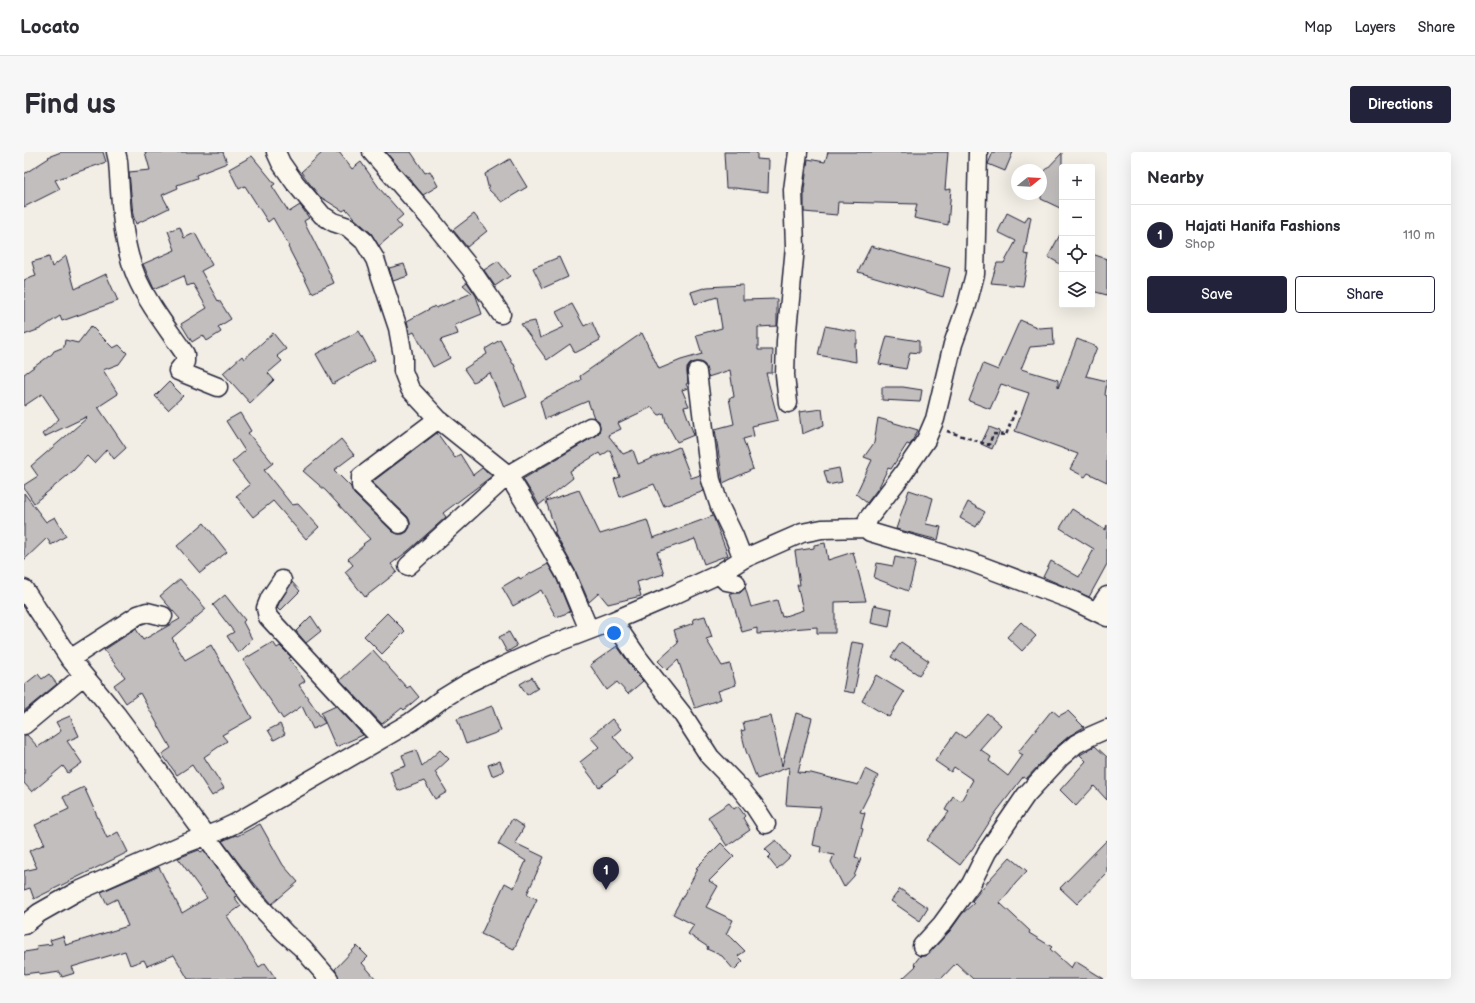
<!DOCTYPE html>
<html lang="en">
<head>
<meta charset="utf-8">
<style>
	:root { --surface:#fff; --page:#f7f7f7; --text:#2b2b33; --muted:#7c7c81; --line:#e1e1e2; --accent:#22223b }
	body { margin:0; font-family:"Balsamiq Sans",sans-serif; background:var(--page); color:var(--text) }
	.controls { position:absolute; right:12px; top:12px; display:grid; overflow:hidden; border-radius:4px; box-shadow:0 4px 16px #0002 }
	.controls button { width:36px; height:36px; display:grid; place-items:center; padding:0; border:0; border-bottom:1px solid var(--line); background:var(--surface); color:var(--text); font:20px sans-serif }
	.compass { position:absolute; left:987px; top:12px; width:36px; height:36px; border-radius:50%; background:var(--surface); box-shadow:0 4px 16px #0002; rotate:72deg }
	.you { position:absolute; left:590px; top:481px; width:14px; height:14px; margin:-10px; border:3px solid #fff; border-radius:50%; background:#1a73e8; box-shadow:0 0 0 6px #1a73e833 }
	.badge { display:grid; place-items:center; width:26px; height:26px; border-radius:50%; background:var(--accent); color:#fff; font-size:13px; font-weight:700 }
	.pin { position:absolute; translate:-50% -33px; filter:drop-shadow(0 1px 2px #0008) }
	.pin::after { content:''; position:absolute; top:21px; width:14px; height:12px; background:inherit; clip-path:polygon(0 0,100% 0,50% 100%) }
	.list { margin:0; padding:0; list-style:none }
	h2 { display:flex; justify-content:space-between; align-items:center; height:52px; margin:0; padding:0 16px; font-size:17px }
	h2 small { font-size:13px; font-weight:400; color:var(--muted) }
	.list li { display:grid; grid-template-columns:26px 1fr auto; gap:12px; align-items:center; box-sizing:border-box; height:60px; padding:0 16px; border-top:1px solid var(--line) }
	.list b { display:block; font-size:15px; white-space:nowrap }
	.list p { margin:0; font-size:13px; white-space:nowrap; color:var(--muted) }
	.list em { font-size:13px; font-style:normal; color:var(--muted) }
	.actions { display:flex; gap:8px; padding:12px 16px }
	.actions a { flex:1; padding:9px 0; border:1px solid var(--accent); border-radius:4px; text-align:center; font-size:14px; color:var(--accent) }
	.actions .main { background:var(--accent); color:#fff }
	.icon { flex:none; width:22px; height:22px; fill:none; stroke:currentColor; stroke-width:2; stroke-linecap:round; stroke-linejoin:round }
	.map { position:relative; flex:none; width:1083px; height:827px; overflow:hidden; border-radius:4px }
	header { display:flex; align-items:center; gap:24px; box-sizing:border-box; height:56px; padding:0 20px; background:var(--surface); border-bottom:1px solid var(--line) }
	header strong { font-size:19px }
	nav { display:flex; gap:22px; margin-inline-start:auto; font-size:14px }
	.intro { display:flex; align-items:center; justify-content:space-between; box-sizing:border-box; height:96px; padding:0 24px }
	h1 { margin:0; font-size:28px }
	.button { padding:10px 18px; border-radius:4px; background:var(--accent); color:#fff; font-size:14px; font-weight:700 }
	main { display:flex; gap:24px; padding:0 24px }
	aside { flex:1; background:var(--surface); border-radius:4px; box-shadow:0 4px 16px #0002 }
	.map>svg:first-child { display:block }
	.building { fill:#c2bebe; stroke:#22223b }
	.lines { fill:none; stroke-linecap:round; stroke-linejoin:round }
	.minor-casing { stroke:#22223b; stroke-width:21 }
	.path { stroke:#22223b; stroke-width:2.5; stroke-dasharray:4 3; stroke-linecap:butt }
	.minor { stroke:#fbf7ec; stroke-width:18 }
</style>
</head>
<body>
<header>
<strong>Locato</strong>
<nav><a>Map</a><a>Layers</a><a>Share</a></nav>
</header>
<div class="intro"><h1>Find us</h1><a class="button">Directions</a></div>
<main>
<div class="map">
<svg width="1083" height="827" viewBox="0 0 1083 827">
	<rect width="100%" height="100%" fill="#f2eee5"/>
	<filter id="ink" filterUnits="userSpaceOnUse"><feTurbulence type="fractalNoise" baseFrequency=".025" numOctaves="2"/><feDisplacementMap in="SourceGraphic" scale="8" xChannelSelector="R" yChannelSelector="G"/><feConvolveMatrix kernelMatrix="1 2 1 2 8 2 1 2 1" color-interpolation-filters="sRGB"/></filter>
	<g filter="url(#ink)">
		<path class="building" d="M 37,0 L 79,0 L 82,10 L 31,28 L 36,37 L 0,55 L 0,22 L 25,6 L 24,5 Z
			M 121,0 L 199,0 L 203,11 L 172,23 L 173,26 L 153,33 L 154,36 L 138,43 L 145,56 L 112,72 L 109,63 L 105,20 L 126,18 Z
			M 299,0 L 315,0 L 328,17 L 337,10 L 356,37 L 379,63 L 372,69 L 377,75 L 355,94 L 347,81 L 330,66 L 322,57 L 319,59 L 295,44 L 277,20 Z
			M 362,0 L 387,0 L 401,21 L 406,19 L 414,34 L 399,43 L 389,31 L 385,24 L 383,25 Z
			M 700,0 L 733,0 L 733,7 L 745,8 L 744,40 L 711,36 L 702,36 Z
			M 804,0 L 924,0 L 921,38 L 927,37 L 924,73 L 890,66 L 893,52 L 814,50 L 813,63 L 780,60 L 780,38 L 784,7 L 801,10 Z
			M 969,0 L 989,0 L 981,19 L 964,12 Z
			M 1038,1 L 1038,57 L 1017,47 L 1017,23 Z
			M 228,4 L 251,32 L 248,34 L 265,60 L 276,53 L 281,60 L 285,66 L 280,69 L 300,109 L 310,131 L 288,141 L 278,120 L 277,120 L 264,95 L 265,94 L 249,66 L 244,70 L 221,34 L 215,37 L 205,17 Z
			M 486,7 L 503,35 L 478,50 L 465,38 L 461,22 Z
			M 983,61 L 1001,70 L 1004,64 L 1007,65 L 1000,102 L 1005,103 L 999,134 L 967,131 L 973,111 L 980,111 L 992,89 L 974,80 Z
			M 450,62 L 463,79 L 443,95 L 429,78 Z
			M 156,75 L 160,86 L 171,81 L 188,113 L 177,119 L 194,149 L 195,148 L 207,167 L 194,175 L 197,180 L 183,189 L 179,183 L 168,190 L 157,172 L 183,156 L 169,132 L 163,134 L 160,124 L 130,137 L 119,112 L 151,98 L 144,79 Z
			M 1038,79 L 1038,113 L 1024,105 Z
			M 847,94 L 926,116 L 919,145 L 834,120 Z
			M 1068,102 L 1083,107 L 1083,143 L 1068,139 Z
			M 42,104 L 51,137 L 82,122 L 94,149 L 38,169 L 36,164 L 16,177 L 0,183 L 0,128 L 12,124 L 8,110 L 25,105 L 28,115 Z
			M 535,105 L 544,125 L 519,136 L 509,116 Z
			M 474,109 L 486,124 L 471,134 L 460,118 Z
			M 380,112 L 384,124 L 369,129 L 365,116 Z
			M 443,130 L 452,144 L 458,162 L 431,173 L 434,182 L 416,188 L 426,206 L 409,215 L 390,180 L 386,182 L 383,169 L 411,154 L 412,156 L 448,141 L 439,133 Z
			M 719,133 L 719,148 L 753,147 L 753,174 L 734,175 L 734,198 L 749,198 L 748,221 L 742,221 L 754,268 L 728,274 L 730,284 L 719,287 L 729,317 L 699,331 L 691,277 L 710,272 L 705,246 L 710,245 L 706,218 L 684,225 L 681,213 L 677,210 L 671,210 L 666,212 L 663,216 L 664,231 L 662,232 L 664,236 L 658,238 L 665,254 L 660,255 L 670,283 L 653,290 L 642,270 L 640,261 L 635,263 L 628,255 L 594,271 L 597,277 L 584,283 L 599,302 L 609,298 L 614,312 L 655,295 L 667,326 L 676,323 L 680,339 L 640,354 L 630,332 L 596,345 L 590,327 L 596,325 L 586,298 L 577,304 L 575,301 L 546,319 L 549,326 L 515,353 L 508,340 L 507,340 L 499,327 L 571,284 L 575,281 L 576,275 L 575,269 L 570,266 L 564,249 L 521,267 L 516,249 L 557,228 L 556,224 L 618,181 L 635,217 L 657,208 L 678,202 L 672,183 L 698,176 L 693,145 L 671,152 L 667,140 L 683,135 Z
			M 548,152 L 560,174 L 568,170 L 576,188 L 551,201 L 546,192 L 523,208 L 497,172 L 511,169 L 516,186 L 540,175 L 532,160 Z
			M 996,168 L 1015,176 L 1029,175 L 1030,193 L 1006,195 L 997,217 L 1034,228 L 1034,236 L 1053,187 L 1073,195 L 1062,224 L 1083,229 L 1081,243 L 1083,244 L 1083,330 L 1064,321 L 1061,325 L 1046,317 L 1054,302 L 991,279 L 1005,241 L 977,232 L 966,257 L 945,249 L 959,212 L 974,218 Z
			M 67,174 L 89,196 L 95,193 L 103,201 L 95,212 L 79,218 L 94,242 L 74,255 L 102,296 L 90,307 L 83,297 L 70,311 L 63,304 L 49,319 L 10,351 L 0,336 L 0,333 L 14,324 L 7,314 L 63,266 L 62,265 L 20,285 L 18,282 L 35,267 L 18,242 L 0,254 L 0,222 L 28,202 L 30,199 L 40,195 L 41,188 L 54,191 Z
			M 801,174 L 833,180 L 833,192 L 831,192 L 832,210 L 794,203 Z
			M 335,179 L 351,208 L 309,232 L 292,202 Z
			M 249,181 L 262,197 L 253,204 L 258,209 L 244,221 L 250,228 L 226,251 L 199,221 L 218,204 L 220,207 Z
			M 863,184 L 895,189 L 895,201 L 886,200 L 882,217 L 855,212 Z
			M 476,188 L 489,212 L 490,212 L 503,245 L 480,255 L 466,221 L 449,230 L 440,217 L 463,202 L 461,197 Z
			M 145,230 L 159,244 L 144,258 L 131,244 Z
			M 858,235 L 879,235 L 898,238 L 896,250 L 858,248 Z
			M 798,257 L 800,273 L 778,282 L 775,260 Z
			M 216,261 L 227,279 L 224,281 L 249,311 L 240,318 L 268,353 L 274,352 L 295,375 L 282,387 L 249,349 L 229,365 L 212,344 L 226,333 L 208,310 L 221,299 L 202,269 Z
			M 854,266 L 894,278 L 886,293 L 883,292 L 867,317 L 864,316 L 855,335 L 843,351 L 832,342 L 848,308 L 840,305 L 850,291 Z
			M 965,275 L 976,279 L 968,297 L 957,292 Z
			M 413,281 L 431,306 L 436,302 L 449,323 L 458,316 L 468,324 L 419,361 L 422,365 L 384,399 L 367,412 L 373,420 L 341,445 L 321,420 L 329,413 L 324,407 L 340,393 L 339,392 L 346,387 L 302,339 L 279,319 L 317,287 L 330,303 L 310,318 L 327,335 L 330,342 L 369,380 L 374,382 L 379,382 L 383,380 L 386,375 L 386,370 L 384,365 L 348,330 Z
			M 815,316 L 818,330 L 804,333 L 800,319 Z
			M 555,338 L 576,382 L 623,368 L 629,386 L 689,364 L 704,403 L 680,412 L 671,387 L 633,400 L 640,422 L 613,430 L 617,444 L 584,452 L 575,441 L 565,450 L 551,418 L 530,380 L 532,380 L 522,349 Z
			M 885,338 L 909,346 L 902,372 L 917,375 L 914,388 L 872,377 Z
			M 0,341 L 22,370 L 31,365 L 42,384 L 27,393 L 23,386 L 0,408 Z
			M 944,350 L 961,360 L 952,375 L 936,366 Z
			M 1048,357 L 1081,378 L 1083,373 L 1083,412 L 1065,445 L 1019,425 L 1027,409 L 1055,425 L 1070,397 L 1036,376 Z
			M 180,371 L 203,400 L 176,421 L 153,394 Z
			M 801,391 L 804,408 L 829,400 L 842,449 L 811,450 L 811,481 L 793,481 L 793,475 L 767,477 L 752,481 L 733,482 L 733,476 L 718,480 L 706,441 L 716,441 L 721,435 L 727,455 L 753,448 L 758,465 L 779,458 L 773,433 L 776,433 L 771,399 L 790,396 L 790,393 Z
			M 871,405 L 892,409 L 887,430 L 884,439 L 850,426 L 853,411 L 869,414 Z
			M 524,412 L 533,428 L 546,460 L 532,465 L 517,438 L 489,454 L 478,435 L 495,425 L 496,427 Z
			M 156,427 L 182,457 L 148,486 L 161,508 L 187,493 L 228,566 L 198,583 L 203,589 L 180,605 L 200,636 L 188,644 L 168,613 L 153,623 L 138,602 L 147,596 L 116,541 L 102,551 L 90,533 L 101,525 L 80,498 L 112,477 L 119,488 L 156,467 L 136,444 Z
			M 268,430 L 276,439 L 256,459 L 253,456 L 255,451 Z
			M 201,443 L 221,468 L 219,470 L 228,487 L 214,501 L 203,484 L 210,480 L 189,453 Z
			M 850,453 L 868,457 L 865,475 L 847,471 Z
			M 363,461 L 381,479 L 358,502 L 340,484 Z
			M 287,464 L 297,479 L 282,491 L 272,479 Z
			M 681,464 L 688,485 L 682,487 L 698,514 L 706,512 L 712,533 L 694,539 L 697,547 L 671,556 L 654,508 L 643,518 L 634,509 L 654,491 L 650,478 L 670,471 L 669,467 Z
			M 997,470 L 1012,484 L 998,499 L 983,485 Z
			M 485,480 L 493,494 L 483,500 L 475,485 Z
			M 249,490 L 253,496 L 256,494 L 267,505 L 265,506 L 281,529 L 275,533 L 301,571 L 289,577 L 278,554 L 259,567 L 219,508 Z
			M 828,490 L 840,492 L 830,541 L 819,539 Z
			M 877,490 L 905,509 L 895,523 L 867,505 Z
			M 593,494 L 610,518 L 609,519 L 619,529 L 604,542 L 593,530 L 583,538 L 566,513 Z
			M 349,498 L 383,536 L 386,534 L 395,545 L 380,558 L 378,556 L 358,572 L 316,528 Z
			M 14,522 L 18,527 L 25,522 L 33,532 L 0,559 L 0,533 Z
			M 852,523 L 880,540 L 865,565 L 838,549 Z
			M 508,525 L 514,536 L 503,543 L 496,532 Z
			M 312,554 L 339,583 L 312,595 L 297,561 Z
			M 468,554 L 477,579 L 442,592 L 433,567 Z
			M 1028,558 L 1035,564 L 1044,559 L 1060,575 L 1045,584 L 1030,597 L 1002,627 L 999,625 L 970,663 L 949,696 L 936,713 L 903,688 L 925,660 L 921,658 L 929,644 L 937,649 L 949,628 L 930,615 L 927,620 L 911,609 L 932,580 L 941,586 L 963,561 L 977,573 L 956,597 L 967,605 L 965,609 L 984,624 L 999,603 L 994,600 Z
			M 772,561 L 788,566 L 774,620 L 787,621 L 834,633 L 841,617 L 854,624 L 836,660 L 841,661 L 837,676 L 839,677 L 831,705 L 837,707 L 830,724 L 820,735 L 807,710 L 810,703 L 796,700 L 797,695 L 789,693 L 797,655 L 762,653 L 765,615 L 733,627 L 722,599 L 717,579 L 721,578 L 719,570 L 747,564 L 758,614 Z
			M 46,564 L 55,584 L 43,589 L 58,611 L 44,621 L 39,614 L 8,640 L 0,631 L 0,583 L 3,583 L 14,595 L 37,579 L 32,570 Z
			M 588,567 L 597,577 L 589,584 L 608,607 L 593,620 L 594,621 L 575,635 L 556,610 L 575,595 L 566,585 Z
			M 256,572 L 261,582 L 250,588 L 244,578 Z
			M 1071,594 L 1083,605 L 1083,648 L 1070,634 L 1052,654 L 1036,638 L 1062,609 L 1056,603 Z
			M 392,598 L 398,614 L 416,598 L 425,607 L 411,620 L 423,640 L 411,647 L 400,629 L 374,639 L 366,619 L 382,614 L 378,603 Z
			M 476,609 L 480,619 L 468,624 L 464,613 Z
			M 60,635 L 83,686 L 94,680 L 104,700 L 10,747 L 6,736 L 0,738 L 0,719 L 13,716 L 5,699 L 21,692 L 11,673 L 45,657 L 39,645 Z
			M 705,651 L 710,657 L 714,654 L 721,664 L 719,666 L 726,678 L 703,694 L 684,665 Z
			M 488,667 L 500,675 L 491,691 L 520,705 L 503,742 L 513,747 L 490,797 L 457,782 L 481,731 L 490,736 L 502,709 L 474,692 Z
			M 236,672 L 259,713 L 274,730 L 248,752 L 230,731 L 198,689 L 212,683 L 213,684 Z
			M 752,688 L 766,705 L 753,717 L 744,706 L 747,703 L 741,697 Z
			M 1083,688 L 1083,721 L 1053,752 L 1036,736 Z
			M 697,691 L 710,704 L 685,729 L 694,734 L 682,755 L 709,768 L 702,782 L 708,786 L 721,799 L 714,804 L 719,809 L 710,818 L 698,804 L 683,797 L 684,795 L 664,782 L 670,773 L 649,762 L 674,717 L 672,716 Z
			M 175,698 L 177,700 L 180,698 L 213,744 L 210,745 L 217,754 L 203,764 L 235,815 L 241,811 L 252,827 L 164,827 L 150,803 L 123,814 L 120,808 L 106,813 L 101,799 L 48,815 L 51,821 L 38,825 L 36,820 L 15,823 L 15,820 L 0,822 L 0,800 L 13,798 L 12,794 L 28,792 L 26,788 L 39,784 L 42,793 L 104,774 L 93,747 L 83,752 L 77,740 L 135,715 L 158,761 L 183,746 L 154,706 Z
			M 986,705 L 1003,719 L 991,732 L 976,751 L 1006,779 L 1005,781 L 1028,795 L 1026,797 L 1047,816 L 1051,809 L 1080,827 L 949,827 L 932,811 L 917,827 L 878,827 L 892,814 L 890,812 L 896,804 L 901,804 L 905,801 L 926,779 L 938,762 L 950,751 L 948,749 L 965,728 Z
			M 876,737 L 904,756 L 896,769 L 867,749 Z
			M 333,794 L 344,805 L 338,811 L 352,827 L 315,827 L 311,817 Z"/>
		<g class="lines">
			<defs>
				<path id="minor" d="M 92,0 L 94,9 C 97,47 97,88 112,124 C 124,152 144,177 161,202 L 161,210 L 154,219 L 194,235
					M 252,0 L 257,11 L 271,31 L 298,63 L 309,70 L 324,75 L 340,89 L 351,107 L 374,176 L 379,204 L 379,219 L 386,237 L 414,267 L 484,323 L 500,349 L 542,423 L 565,478
					M 348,0 L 404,64 L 446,116 L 477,162
					M 954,0 L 951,122 L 943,153 L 929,192 L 911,267 L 902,288 L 878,323 L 844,367 L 842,376 L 846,380 L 856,383 L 947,410 L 1048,448 L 1083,465
					M 673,220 L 684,309 L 687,328 L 696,355 L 710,384 L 719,407
					M 764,251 L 761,223 L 762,189 L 771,95 L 769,38 L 774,0
					M 376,372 L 337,334 L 337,325 L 414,267
					M 384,414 L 484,323 L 566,275
					M 695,422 L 702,429 L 712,431
					M 258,428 L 246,446 L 242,456 L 244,465 L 357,587
					M 0,437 L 46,507 L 92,562 L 133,617 L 225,743 L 261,781 L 278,796 L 305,827
					M 1073,459 L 1083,444
					M 589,469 L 615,507 L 659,563 L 686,605 L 716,636 L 729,652 L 742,672
					M 46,507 L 114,463 L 123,460 L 139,464
					M 0,573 L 59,524
					M 0,773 L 15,761 L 52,740 L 160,692 L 195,679 L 210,672 L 387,570 L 418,547 L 444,531 L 475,516 L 521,495 L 589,469 L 643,446 L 695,422 L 719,407 L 778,381 L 798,377 L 842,376
					M 898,794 L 918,772 L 947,732 L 963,700 L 1002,643 L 1037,605 L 1052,592 L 1067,584 L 1083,577"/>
			</defs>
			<use href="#minor" class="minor-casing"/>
			<path class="path" d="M 923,279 L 965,293 L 969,282 L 982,283 L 992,257"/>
			<use href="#minor" class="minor"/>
		</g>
	</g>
</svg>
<div class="controls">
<button>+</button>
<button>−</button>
<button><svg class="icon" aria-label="locate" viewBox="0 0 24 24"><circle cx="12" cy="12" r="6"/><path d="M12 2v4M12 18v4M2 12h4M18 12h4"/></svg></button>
<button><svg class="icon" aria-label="layers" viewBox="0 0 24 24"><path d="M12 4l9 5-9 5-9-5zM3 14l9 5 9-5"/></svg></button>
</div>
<svg class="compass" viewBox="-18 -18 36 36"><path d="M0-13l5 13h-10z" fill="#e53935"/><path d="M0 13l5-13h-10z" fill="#7c7c81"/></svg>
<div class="you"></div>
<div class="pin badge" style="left:582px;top:738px">1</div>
</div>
<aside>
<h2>Nearby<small></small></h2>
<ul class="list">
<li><span class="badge">1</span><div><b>Hajati Hanifa Fashions</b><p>Shop</p></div><em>110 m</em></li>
</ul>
<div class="actions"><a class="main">Save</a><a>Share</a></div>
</aside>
</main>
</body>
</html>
